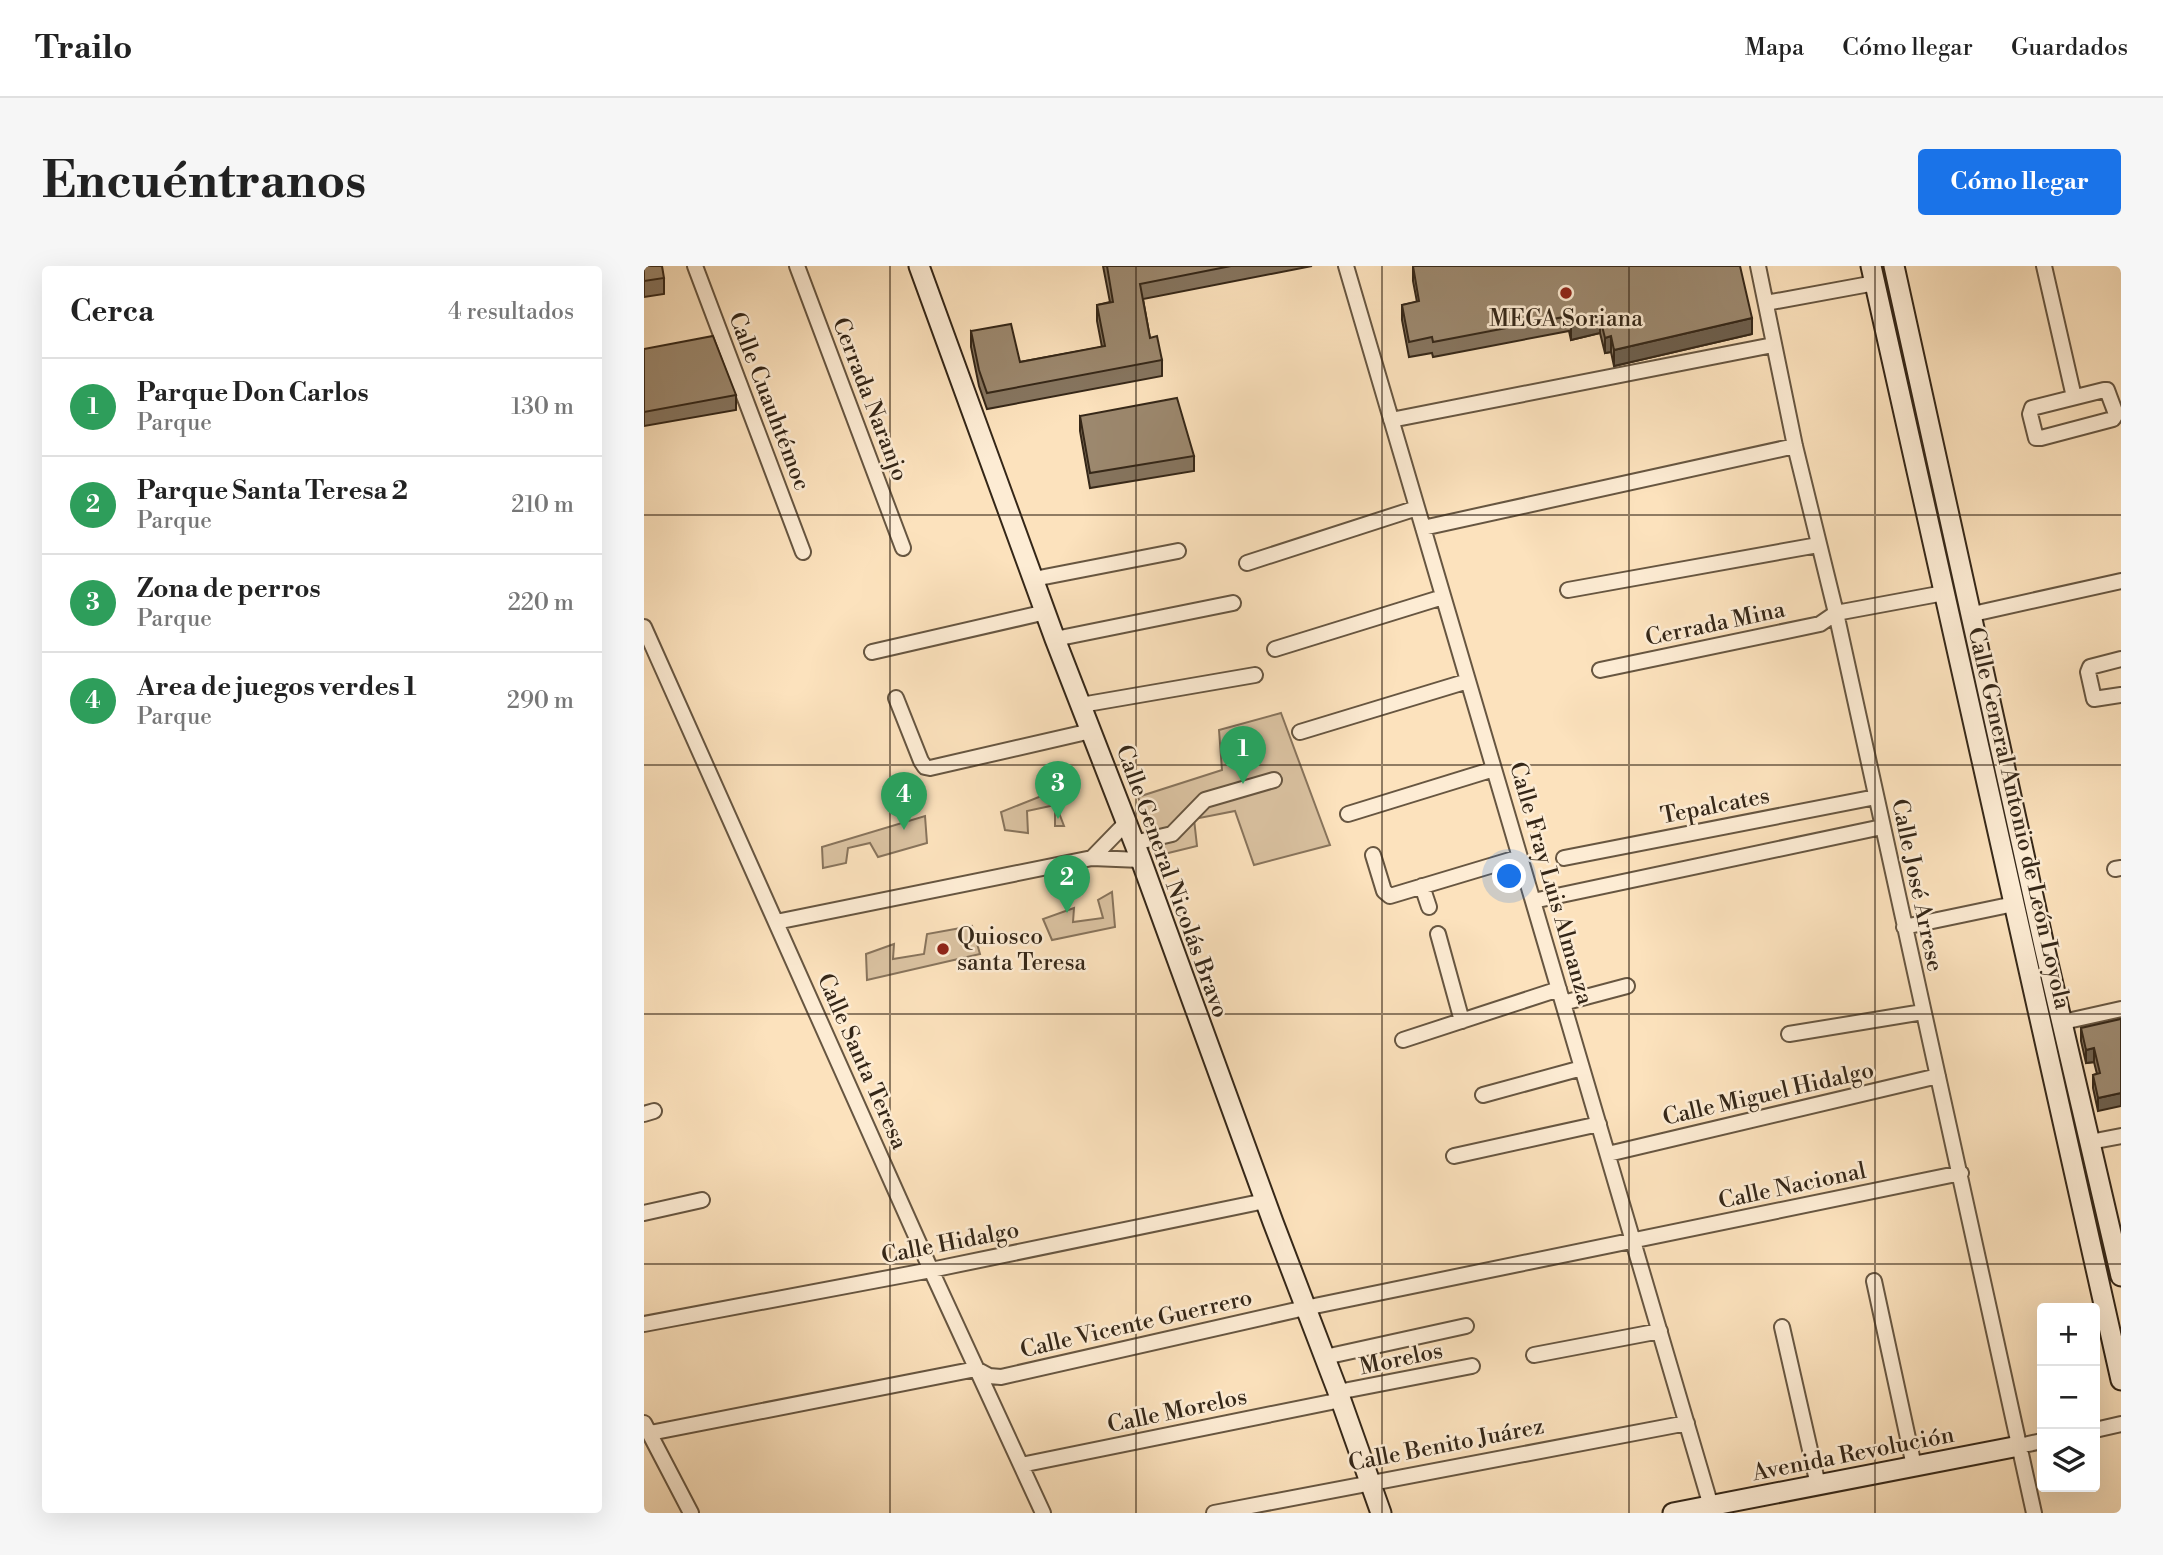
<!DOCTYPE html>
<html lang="es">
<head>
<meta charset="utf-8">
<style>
	:root { --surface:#fff; --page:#f6f6f6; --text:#222; --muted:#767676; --line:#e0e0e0; --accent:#1a73e8 }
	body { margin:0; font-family:"Libre Bodoni",serif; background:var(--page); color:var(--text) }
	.controls { position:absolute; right:21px; bottom:21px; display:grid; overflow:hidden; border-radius:7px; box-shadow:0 7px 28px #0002 }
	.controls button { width:63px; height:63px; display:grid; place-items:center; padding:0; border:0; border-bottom:2px solid var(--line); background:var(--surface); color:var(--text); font:35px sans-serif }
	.you { position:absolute; left:866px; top:611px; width:24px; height:24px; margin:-18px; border:5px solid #fff; border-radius:50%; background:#1a73e8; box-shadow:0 0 0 10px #1a73e833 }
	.badge { display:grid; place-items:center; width:46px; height:46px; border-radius:50%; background:var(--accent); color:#fff; font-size:23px; font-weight:700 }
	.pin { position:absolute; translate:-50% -58px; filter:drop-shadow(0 2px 4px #0008) }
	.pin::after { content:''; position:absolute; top:37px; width:24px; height:21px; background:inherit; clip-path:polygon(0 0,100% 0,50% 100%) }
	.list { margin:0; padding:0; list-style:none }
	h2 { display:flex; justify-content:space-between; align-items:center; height:91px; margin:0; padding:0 28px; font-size:30px }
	h2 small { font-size:23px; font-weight:400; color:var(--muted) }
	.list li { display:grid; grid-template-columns:46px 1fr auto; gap:21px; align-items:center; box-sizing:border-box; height:98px; padding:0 28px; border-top:2px solid var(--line) }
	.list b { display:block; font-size:26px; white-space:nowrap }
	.list p { margin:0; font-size:23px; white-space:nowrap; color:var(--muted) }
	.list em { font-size:23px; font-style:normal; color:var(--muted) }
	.icon { flex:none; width:38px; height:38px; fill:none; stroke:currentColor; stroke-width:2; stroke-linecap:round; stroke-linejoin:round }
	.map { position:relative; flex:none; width:1477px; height:1247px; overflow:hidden; border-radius:7px }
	header { display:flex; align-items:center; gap:42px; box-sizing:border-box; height:98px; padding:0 35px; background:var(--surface); border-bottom:2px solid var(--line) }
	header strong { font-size:33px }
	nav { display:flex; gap:38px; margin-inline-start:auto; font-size:24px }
	.intro { display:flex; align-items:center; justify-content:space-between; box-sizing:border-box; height:168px; padding:0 42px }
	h1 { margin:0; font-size:49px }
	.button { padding:18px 32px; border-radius:7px; background:var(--accent); color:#fff; font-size:24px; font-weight:700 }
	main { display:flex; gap:42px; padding:0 42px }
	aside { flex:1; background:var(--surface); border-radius:7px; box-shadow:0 7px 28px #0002 }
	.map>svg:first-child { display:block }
	.green { fill:#dac2a1; stroke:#88745c; stroke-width:2 }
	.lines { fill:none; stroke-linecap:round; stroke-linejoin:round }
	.street-casing { stroke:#675641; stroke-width:18 }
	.secondary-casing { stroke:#352718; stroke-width:23 }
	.street { stroke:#fdecd4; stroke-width:14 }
	.secondary { stroke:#fdecd4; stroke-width:19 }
	.wall { fill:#86755f; stroke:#352718; stroke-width:2 }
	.shaded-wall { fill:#6d5f4d; stroke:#352718; stroke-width:2 }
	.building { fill:#9c886e; stroke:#352718; stroke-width:2 }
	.grid { fill:none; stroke:#352718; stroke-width:2; stroke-opacity:0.55 }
	.poi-dot { fill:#8f2418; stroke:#fdecd4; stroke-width:2.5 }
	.labels { text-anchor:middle; stroke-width:5; stroke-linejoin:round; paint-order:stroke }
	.poi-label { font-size:23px; fill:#352718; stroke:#fdecd4 }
	.street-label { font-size:23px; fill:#352718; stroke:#fdecd4 }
</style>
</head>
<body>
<header>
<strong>Trailo</strong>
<nav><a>Mapa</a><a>Cómo llegar</a><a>Guardados</a></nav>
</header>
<div class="intro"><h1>Encuéntranos</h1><a class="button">Cómo llegar</a></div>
<main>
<aside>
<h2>Cerca<small>4 resultados</small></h2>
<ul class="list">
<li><span class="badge" style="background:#2e9e5b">1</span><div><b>Parque Don Carlos</b><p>Parque</p></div><em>130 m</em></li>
<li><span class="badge" style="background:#2e9e5b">2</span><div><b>Parque Santa Teresa 2</b><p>Parque</p></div><em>210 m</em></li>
<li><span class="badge" style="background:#2e9e5b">3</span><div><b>Zona de perros</b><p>Parque</p></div><em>220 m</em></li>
<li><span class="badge" style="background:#2e9e5b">4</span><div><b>Area de juegos verdes 1</b><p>Parque</p></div><em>290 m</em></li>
</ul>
</aside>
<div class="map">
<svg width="1477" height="1247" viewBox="0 0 1477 1247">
	<rect width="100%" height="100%" fill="#fce2bd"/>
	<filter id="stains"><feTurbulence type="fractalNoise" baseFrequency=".00286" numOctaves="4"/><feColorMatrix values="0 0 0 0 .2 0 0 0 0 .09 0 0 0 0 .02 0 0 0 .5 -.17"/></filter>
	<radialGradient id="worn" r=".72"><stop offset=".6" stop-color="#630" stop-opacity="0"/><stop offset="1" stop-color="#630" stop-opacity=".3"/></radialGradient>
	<path class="green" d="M 637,447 L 686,579 L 610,599 L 591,545 L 550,553 L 553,580 L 516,589 L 494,531 L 578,504 L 575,464 Z
		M 415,523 L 421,537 L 412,539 L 420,560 L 411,560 L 411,539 L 383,545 L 384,567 L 361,564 L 357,546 Z
		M 281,550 L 283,577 L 234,591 L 226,577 L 204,582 L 202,597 L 179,602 L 178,581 Z
		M 468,626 L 471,661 L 408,674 L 399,653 L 430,642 L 429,656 L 459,652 L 454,634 Z
		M 328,660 L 336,688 L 223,714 L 222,688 L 250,678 L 249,693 L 280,688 L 283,668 Z"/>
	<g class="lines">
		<defs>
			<path id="street" d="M 51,0 L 159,286
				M 153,0 L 259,282
				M 702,0 L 1069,1247
				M 1114,0 L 1151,180 L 1192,347 L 1390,1247
				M 1400,0 L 1430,131
				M 1122,37 L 1231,17
				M 1460,124 L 1463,124 L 1472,148 L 1469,153 L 1397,172 L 1392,172 L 1386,148 L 1388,142 Z
				M 747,154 L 1129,79
				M 779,262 L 1151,180
				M 603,297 L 773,242
				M 390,313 L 534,285
				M 924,324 L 1174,279
				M 1329,348 L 1477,315
				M 0,361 L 287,1004 L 399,1247
				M 411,373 L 589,337
				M 631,383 L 799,331
				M 228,386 L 402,346
				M 1477,393 L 1446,401 L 1444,406 L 1450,433 L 1477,429
				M 956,404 L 1176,358 L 1192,347 L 1300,327
				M 252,432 L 277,495 L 281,501 L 286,502 L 447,465
				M 437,439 L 611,409
				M 656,466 L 824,415
				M 704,548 L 850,503
				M 490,577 L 528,568 L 561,534 L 630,514
				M 729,589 L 740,625 L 746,630 L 876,591
				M 448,592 L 482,557
				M 920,592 L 1232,531
				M 1471,603 L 1477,602
				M 778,620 L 785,641
				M 889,635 L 1238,561
				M 132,656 L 448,592 L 497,594
				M 1260,661 L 1370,638
				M 794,668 L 818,755
				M 919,737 L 983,720
				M 1419,756 L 1477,743
				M 1145,768 L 1279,746
				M 759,774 L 915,723
				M 839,829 L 938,802
				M 0,848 L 10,845
				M 1446,876 L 1477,870
				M 964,888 L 1294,810
				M 810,890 L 955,858
				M 0,947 L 58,934
				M 1230,1015 L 1270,1200
				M 0,1058 L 287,1004 L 621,935
				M 1138,1061 L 1174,1219
				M 890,1089 L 1016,1065
				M 681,1091 L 822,1060
				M 694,1126 L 828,1100
				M 0,1157 L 47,1247
				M 1451,1164 L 1477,1158
				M 6,1167 L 332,1103 L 345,1110 L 357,1111 L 661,1042 L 1317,907
				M 1375,1180 L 1398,1175
				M 377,1199 L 697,1134
				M 570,1247 L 1043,1157"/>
			<path id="secondary" d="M 275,0 L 411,373 L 497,594 L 629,956 L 694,1126 L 737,1247
				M 1227,0 L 1477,1114
				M 1250,0 L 1401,684 L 1477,1010
				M 1029,1247 L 1375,1180"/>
		</defs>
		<use href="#street" class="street-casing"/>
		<use href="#secondary" class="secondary-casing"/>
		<use href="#street" class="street"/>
		<use href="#secondary" class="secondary"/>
	</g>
	<path class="wall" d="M 0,0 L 20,12 L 20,28 L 0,31 Z
		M 459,0 L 668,0 L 499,33 L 506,72 L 518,94 L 518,110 L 343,143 L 335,120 L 327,81 L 327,65 L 376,96 L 458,81 L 453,55 L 453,39 L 466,36 Z
		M 769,0 L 1108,68 L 970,100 L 967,86 L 961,87 L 956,67 L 927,74 L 925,65 L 789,91 L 788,87 L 765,91 L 758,54 L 758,39 L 773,36 L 769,15 Z
		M 0,83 L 92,129 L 92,144 L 0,160 Z
		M 436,150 L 550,190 L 550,205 L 446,222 L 436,165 Z
		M 1477,753 L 1454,845 L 1449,822 L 1449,809 L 1453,808 L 1450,796 L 1442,797 L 1437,775 L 1437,762 Z"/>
	<path class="shaded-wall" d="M 956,52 L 956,67 L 927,74 L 927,59 Z
		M 1108,52 L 1108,68 L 970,100 L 970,84 Z
		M 967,70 L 967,86 L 961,87 L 961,72 Z
		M 1450,782 L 1450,796 L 1442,797 L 1442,784 Z
		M 1477,827 L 1477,840 L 1454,845 L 1454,832 Z"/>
	<path class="building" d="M 0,0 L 18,0 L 20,12 L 0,15 Z
		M 463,0 L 587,0 L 496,18 L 506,72 L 513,70 L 518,94 L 343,127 L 335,104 L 327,65 L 367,58 L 376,96 L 461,80 L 453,39 L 469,36 Z
		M 769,0 L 1096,0 L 1108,52 L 970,84 L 967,70 L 961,72 L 956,52 L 927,59 L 925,50 L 789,76 L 788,71 L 765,76 L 758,39 L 775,35 Z
		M 69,70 L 92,129 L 0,146 L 0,83 Z
		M 533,132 L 550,190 L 446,207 L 436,150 Z
		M 1477,753 L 1477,827 L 1454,832 L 1449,809 L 1456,807 L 1450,782 L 1442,784 L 1437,762 Z"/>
	<path class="grid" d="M 246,0 L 246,1247M 492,0 L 492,1247M 738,0 L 738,1247M 985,0 L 985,1247M 1231,0 L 1231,1247M 0,249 L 1477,249M 0,499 L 1477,499M 0,748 L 1477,748M 0,998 L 1477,998"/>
	<g class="poi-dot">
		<circle cx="922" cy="27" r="7"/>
		<circle cx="299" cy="683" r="7"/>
	</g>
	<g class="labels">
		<g class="poi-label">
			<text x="922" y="60">MEGA Soriana</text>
			<text x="313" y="678" text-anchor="start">Quiosco<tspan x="313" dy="26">santa Teresa</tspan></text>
		</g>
		<g class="street-label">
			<text transform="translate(227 133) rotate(69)" y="8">Cerrada Naranjo</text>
			<text transform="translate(126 135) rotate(69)" y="8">Calle Cuauhtémoc</text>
			<text transform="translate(1071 357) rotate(-12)" y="8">Cerrada Mina</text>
			<text transform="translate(1071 539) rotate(-11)" y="8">Tepalcates</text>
			<text transform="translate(1376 552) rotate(77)" y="8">Calle General Antonio de León Loyola</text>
			<text transform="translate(529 615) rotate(70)" y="8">Calle General Nicolás Bravo</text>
			<text transform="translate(908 617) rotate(74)" y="8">Calle Fray Luis Almanza</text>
			<text transform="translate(1274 619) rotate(78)" y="8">Calle José Arrese</text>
			<text transform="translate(219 795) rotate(66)" y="8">Calle Santa Teresa</text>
			<text transform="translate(1124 827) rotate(-13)" y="8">Calle Miguel Hidalgo</text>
			<text transform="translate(1148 919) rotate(-12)" y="8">Calle Nacional</text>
			<text transform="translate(306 976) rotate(-11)" y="8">Calle Hidalgo</text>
			<text transform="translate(492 1057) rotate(-13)" y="8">Calle Vicente Guerrero</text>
			<text transform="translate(757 1092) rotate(-12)" y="8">Morelos</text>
			<text transform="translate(533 1144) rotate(-12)" y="8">Calle Morelos</text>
			<text transform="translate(802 1178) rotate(-11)" y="8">Calle Benito Juárez</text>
			<text transform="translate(1209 1187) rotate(-11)" y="8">Avenida Revolución</text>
		</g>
	</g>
	<rect width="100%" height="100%" filter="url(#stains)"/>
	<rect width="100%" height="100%" fill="url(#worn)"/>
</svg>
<div class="controls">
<button>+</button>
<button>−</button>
<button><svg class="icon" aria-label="layers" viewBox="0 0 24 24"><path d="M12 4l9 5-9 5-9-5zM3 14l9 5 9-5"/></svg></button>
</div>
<div class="you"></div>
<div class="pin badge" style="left:599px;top:518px;background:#2e9e5b">1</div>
<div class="pin badge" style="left:423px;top:647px;background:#2e9e5b">2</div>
<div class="pin badge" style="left:414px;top:553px;background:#2e9e5b">3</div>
<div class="pin badge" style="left:260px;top:564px;background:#2e9e5b">4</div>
</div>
</main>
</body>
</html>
